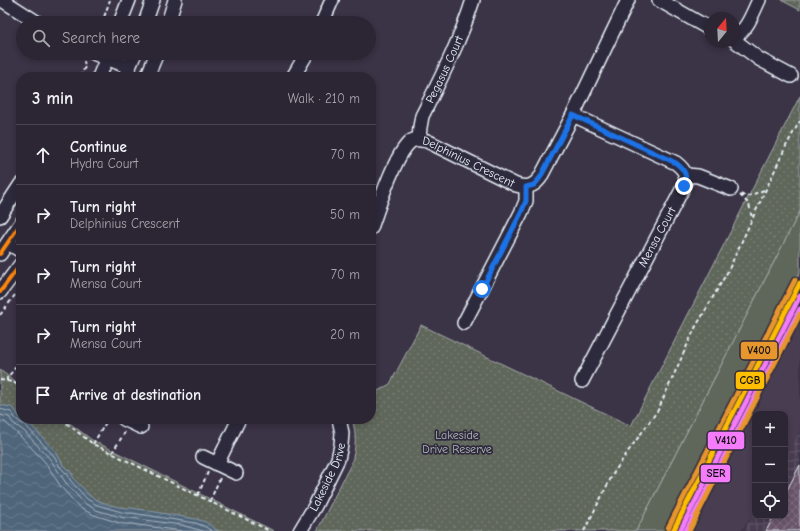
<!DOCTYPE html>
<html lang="en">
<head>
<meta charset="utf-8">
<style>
	:root { --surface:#2c2634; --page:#383240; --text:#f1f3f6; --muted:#a6a5ac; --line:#48434f }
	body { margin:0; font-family:"Comic Neue",sans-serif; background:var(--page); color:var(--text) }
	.controls { position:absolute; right:12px; bottom:12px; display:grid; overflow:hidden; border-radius:8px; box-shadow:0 2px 6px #0003 }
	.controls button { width:36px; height:36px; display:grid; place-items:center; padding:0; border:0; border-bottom:1px solid var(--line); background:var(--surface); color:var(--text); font:20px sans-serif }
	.compass { position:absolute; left:704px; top:12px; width:36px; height:36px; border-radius:50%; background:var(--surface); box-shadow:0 2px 6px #0003; rotate:18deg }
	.stop { position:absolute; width:12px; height:12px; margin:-9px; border:3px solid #1a73e8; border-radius:50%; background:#fff }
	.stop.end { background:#1a73e8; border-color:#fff; box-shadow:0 1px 4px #0008 }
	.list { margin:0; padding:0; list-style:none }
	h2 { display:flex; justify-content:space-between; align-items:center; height:52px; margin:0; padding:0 16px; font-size:17px }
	h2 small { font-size:13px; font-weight:400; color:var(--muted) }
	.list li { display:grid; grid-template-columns:26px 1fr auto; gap:12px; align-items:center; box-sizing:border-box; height:60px; padding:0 16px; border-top:1px solid var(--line) }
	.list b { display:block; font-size:15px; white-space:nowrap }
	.list p { margin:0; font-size:13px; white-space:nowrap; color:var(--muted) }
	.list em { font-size:13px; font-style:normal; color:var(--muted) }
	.icon { flex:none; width:22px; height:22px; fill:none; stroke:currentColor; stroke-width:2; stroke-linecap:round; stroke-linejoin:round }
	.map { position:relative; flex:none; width:800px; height:531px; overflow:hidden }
	.search { position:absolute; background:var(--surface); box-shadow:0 2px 6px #0003; left:16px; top:16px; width:360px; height:44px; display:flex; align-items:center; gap:10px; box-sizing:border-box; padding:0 14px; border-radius:22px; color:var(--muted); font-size:15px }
	.panel { position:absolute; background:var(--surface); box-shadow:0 2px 6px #0003; left:16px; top:72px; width:360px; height:352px; border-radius:16px }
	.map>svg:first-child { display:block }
	.built { fill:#493d51 }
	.industrial { fill:url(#industrial-grid) }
	.grass { fill:#5f665a; stroke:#a4aca9 }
	.park { fill:url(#park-dots); stroke:#a4aca9 }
	.water { fill:url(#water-waves); stroke:#8c9dac }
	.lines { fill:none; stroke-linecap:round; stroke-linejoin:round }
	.shore { stroke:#abb9c6; stroke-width:1 }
	.building { fill:url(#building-cross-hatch); stroke:#e8f1f8 }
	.minor-casing { stroke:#e8f1f8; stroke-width:16 }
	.path { stroke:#e8f1f8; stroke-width:2; stroke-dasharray:4 3; stroke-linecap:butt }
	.minor { stroke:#2f2a3d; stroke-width:13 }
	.bus-1-casing { stroke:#2f2a3d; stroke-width:7 }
	.bus-1 { stroke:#ff880d; stroke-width:4 }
	.rail-1-casing { stroke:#2f2a3d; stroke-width:8 }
	.rail-2-casing { stroke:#2f2a3d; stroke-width:8 }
	.rail-3-casing { stroke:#2f2a3d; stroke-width:8 }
	.rail-4-casing { stroke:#2f2a3d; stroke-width:8 }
	.rail-5-casing { stroke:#2f2a3d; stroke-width:8 }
	.rail-1 { stroke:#ffbe00; stroke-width:5 }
	.rail-2 { stroke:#f47bfa; stroke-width:5 }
	.rail-3 { stroke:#e7962e; stroke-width:5 }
	.rail-4 { stroke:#f47bfa; stroke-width:5 }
	.rail-5 { stroke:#e7962e; stroke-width:5 }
	.route { stroke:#1a73e8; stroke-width:5 }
	.labels { text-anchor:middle; stroke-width:3.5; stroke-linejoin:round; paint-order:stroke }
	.street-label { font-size:12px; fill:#e8f1f8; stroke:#2f2a3d }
	.park-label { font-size:12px; fill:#b1b9b9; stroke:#2f2a3d }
	.line-badge { stroke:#2f2a3d; stroke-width:1.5 }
	.pale-badge-label { font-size:11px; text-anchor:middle; font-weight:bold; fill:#111 }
</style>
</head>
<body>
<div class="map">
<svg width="800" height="531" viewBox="0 0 800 531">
	<defs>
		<pattern id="industrial-grid" width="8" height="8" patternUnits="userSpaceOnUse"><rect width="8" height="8" fill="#493d51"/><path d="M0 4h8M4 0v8" fill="none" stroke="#635a6b"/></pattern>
		<pattern id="park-dots" width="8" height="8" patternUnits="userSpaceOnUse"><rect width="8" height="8" fill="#5f665a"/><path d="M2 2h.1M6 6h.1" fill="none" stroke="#767c72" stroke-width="1.8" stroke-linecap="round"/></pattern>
		<pattern id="water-waves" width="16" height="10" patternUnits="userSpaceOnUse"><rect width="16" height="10" fill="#4f657a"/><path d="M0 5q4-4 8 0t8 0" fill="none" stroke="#687c8e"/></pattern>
		<pattern id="building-cross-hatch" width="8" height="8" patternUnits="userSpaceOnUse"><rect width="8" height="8" fill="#6a556b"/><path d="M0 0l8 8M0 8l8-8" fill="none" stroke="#7f6e81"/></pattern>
	</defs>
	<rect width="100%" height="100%" fill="#3b3346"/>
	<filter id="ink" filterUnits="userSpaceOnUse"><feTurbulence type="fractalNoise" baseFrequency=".025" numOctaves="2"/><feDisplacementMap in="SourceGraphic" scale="8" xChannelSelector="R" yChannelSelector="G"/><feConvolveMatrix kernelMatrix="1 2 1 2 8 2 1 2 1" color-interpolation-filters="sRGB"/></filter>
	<g filter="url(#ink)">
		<path class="built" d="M 800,272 L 800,430 L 785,459 L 785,414 L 755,414 L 755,515 L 753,514 L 741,531 L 668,531 Z"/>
		<path class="industrial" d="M 800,430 L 800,531 L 744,531 L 753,514 L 755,516 L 785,516 L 785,459 Z"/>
		<path class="grass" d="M 800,211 L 800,272 L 674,520 L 668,531 L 636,531 Z"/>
		<path class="park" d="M 781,0 L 800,0 L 800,10 Z
			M 800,96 L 800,211 L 636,531 L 317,531 L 351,464 C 356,449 357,435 352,419 L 371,419 L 371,395 L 390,384 L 421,325 L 631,426 Z
			M 0,370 L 21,386 L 21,419 L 64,419 L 92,440 L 274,531 L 0,531 Z"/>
		<path class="water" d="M 0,405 L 11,407 L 15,410 L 21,419 L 29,423 L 57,453 L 63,465 L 68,470 L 72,473 C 73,480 78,483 83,488 C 85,490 87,493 89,495 C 96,502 122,509 132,508 L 196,519 L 206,522 L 218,531 L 0,531 Z"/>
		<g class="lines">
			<path class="shore" d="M 0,409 L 11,412 L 16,419 L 27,427 L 54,456 L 60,467 L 68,475 L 70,480 L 87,499 L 97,505 L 125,513 L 132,513 L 195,523 L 204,526 L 212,531
				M 0,415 L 9,417 L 13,423 L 24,431 L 50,459 L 66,483 L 84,503 L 96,510 L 124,518 L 131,518 L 181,525 L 203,531
				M 0,421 L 5,422 L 20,436 L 45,462 L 61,487 L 80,508 L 94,515 L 123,524 L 131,524 L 182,531"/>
		</g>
		<path class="building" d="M 800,465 L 800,531 L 766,531 L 774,516 L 785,516 L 785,494 Z"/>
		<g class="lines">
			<defs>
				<g id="minor">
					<path d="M 2,0 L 38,23"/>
					<path d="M 659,0 L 710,29"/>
					<path d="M 120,23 L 129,0"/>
					<path d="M 145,23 L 153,0"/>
					<path d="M 168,23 L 175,0"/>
					<path d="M 322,23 L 332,0"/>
					<path d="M 734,37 C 747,31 753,12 759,0"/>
					<path d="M 734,40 L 759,59 L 791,76"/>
					<path d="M 93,53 L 129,67"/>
					<path d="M 99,77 L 109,53"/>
					<path d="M 125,77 L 135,53"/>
					<path d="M 147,77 L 157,53"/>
					<path d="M 293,77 L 307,53"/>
					<path d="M 573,115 L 676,163 C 685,170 688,176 684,186 L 582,381"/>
					<path id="s1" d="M 419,139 L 420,127 L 422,116 C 441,78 460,41 473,0"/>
					<path d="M 686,175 L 698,176 L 731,189"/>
					<path d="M 0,216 L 21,184"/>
					<path id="s2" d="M 371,228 C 378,208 395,154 410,142 C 415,138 421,140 427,141 L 516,185 C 527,188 533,187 540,178 L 573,115 L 628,0"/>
					<path d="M 8,243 L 21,251"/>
					<path d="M 0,254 L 21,223"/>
					<path d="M 0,292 L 21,264"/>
					<path d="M 464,323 L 521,213 L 526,201 L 526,187"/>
					<path d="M 124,419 L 141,427"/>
					<path d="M 203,457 L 236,473"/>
					<path d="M 217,464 L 239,419"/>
					<path id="s3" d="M 300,531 L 315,506 L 338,459 L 341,445 L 342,433 L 339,419"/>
				</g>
			</defs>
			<use href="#minor" class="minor-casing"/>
			<path class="path" d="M 102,23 L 110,0
				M 80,53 L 79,55 L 82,58
				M 80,77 L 85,67 L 84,61
				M 741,194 L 746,197 L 764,190
				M 740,195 L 749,204 L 752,218
				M 0,315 L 21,287
				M 0,380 L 13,382 L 21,387
				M 7,381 L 7,378 L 21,361
				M 17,385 L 21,380
				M 61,419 L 93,444 L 270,531
				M 93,444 L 108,419
				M 112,453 L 125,432
				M 198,495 L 208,472
				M 210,501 L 220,478
				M 584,531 L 613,474 L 627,453 L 658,410 L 694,330 L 728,271 L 787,144 L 800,121"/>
			<use href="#minor" class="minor"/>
			<defs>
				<path id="bus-1" d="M 0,254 L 21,223
					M 0,292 L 21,264"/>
			</defs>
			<use href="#bus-1" class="bus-1-casing"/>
			<use href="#bus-1" class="bus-1"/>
			<defs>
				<path id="rail-1" d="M 673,531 L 800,283"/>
				<path id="rail-2" d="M 680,531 L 800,296"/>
				<path id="rail-3" d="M 668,528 L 795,280"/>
				<path id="rail-4" d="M 686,531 L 800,309"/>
				<path id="rail-5" d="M 689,531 L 800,314"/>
			</defs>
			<use href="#rail-1" class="rail-1-casing"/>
			<use href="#rail-2" class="rail-2-casing"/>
			<use href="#rail-3" class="rail-3-casing"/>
			<use href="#rail-4" class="rail-4-casing"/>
			<use href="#rail-5" class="rail-5-casing"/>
			<use href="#rail-1" class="rail-1"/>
			<use href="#rail-2" class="rail-2"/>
			<use href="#rail-3" class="rail-3"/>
			<use href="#rail-4" class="rail-4"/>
			<use href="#rail-5" class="rail-5"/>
		</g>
	</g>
	<g class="lines" filter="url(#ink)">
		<path class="route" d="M 482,289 L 521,213 L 526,201 L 526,187 L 534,185 L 540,178 L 573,115 L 676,163 C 685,170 688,176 684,186"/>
	</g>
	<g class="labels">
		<g class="street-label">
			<text dy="4" stroke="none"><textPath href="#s1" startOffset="75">Pegasus Court</textPath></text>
			<text dy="4" stroke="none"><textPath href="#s2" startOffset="159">Delphinius Crescent</textPath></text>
			<text transform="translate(657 237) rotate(-62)" y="4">Mensa Court</text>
			<text dy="4" stroke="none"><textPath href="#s3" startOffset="61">Lakeside Drive</textPath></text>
		</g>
		<g class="park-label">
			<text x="457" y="439">Lakeside<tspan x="457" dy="14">Drive Reserve</tspan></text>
		</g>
	</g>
	<g class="line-badge">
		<rect x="740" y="341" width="38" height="19" rx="4" fill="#e7962e"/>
		<rect x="735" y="371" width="30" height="19" rx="4" fill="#ffbe00"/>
		<rect x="707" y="431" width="38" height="19" rx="4" fill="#f47bfa"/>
		<rect x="700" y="464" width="31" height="19" rx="4" fill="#f47bfa"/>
	</g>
	<g class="pale-badge-label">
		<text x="759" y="354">V400</text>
		<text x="750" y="384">CGB</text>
		<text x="726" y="444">V410</text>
		<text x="716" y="477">SER</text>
	</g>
</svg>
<div class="controls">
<button>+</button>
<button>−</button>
<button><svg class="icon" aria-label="locate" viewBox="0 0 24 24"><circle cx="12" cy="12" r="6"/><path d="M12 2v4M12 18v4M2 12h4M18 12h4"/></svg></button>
</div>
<svg class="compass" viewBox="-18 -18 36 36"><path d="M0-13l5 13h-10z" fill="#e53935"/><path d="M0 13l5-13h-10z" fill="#a6a5ac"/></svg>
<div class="stop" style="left:482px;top:289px"></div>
<div class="stop end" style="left:684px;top:186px"></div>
<div class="search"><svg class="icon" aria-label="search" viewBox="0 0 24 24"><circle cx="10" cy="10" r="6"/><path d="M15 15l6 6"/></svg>Search here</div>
<section class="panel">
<h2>3 min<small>Walk · 210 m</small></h2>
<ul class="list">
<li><svg class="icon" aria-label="ahead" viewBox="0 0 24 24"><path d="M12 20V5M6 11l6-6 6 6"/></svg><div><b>Continue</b><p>Hydra Court</p></div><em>70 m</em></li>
<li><svg class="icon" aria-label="right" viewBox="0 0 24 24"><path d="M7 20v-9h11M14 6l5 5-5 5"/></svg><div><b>Turn right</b><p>Delphinius Crescent</p></div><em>50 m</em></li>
<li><svg class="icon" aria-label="right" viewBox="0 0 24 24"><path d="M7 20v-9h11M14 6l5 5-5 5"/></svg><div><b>Turn right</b><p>Mensa Court</p></div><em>70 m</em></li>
<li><svg class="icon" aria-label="right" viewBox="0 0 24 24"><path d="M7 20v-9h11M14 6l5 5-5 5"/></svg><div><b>Turn right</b><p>Mensa Court</p></div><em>20 m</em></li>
<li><svg class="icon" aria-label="arrive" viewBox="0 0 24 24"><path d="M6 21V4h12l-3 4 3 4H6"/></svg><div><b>Arrive at destination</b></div></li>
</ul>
</section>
</div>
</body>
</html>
